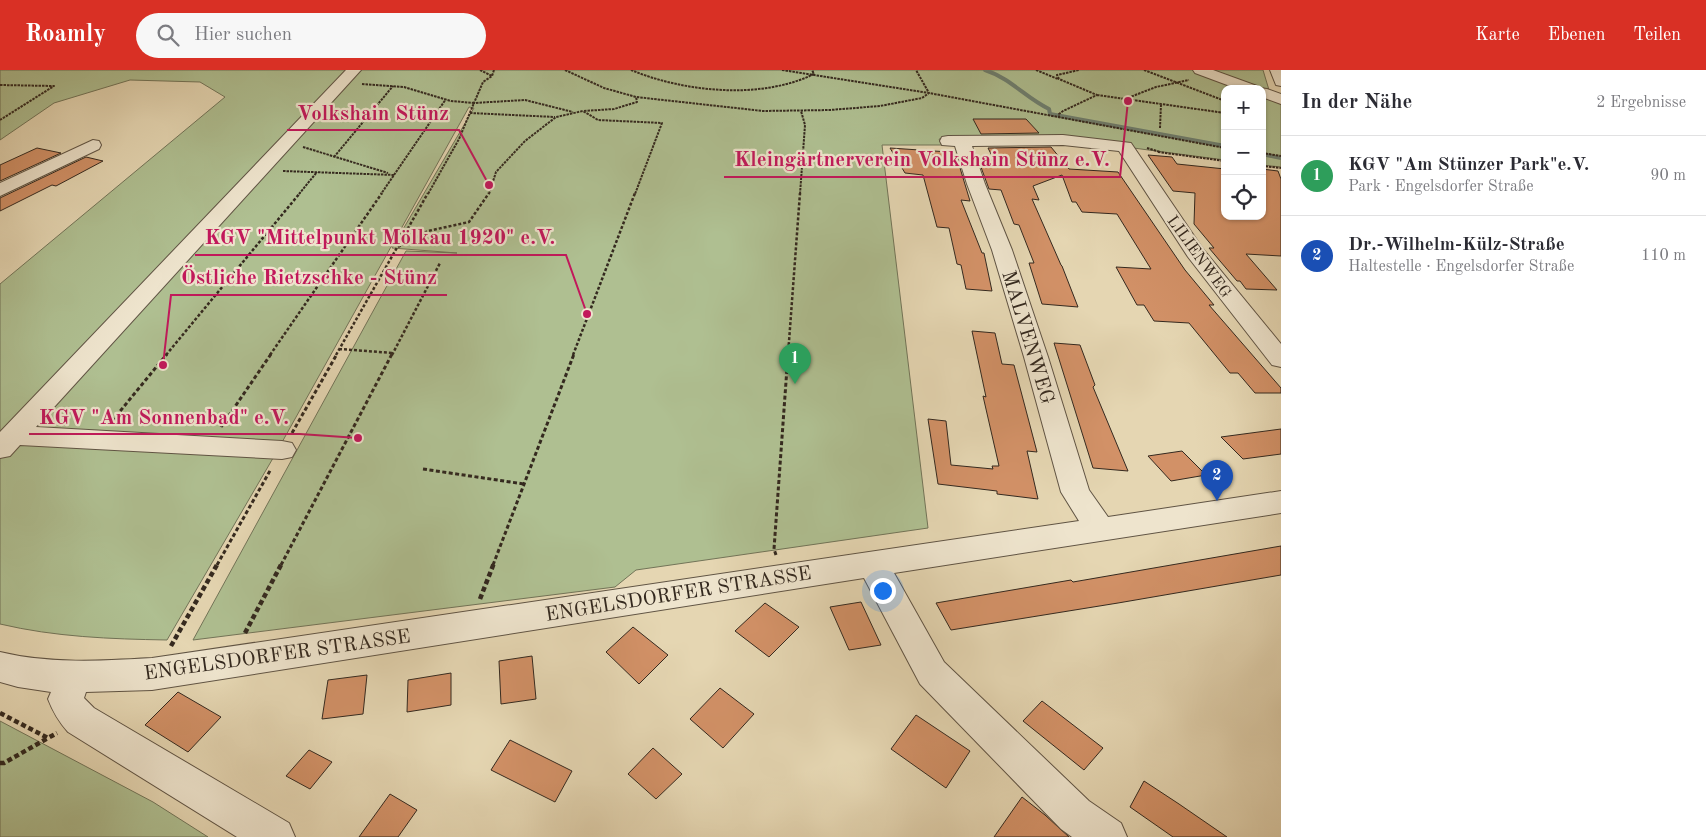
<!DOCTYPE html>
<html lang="de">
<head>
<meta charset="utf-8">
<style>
	:root { --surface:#fff; --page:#f7f7f7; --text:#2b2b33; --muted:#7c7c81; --line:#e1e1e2; --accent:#d93025 }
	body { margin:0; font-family:"Old Standard TT",serif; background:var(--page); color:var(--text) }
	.controls { position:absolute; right:15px; top:15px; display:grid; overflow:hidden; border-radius:10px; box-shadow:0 1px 4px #0004 }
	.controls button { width:45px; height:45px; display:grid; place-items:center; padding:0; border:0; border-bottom:1px solid var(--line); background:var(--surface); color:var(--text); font:25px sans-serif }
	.you { position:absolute; left:882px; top:520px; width:18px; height:18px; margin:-12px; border:4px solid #fff; border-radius:50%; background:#1a73e8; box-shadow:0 0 0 8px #1a73e833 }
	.badge { display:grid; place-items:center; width:32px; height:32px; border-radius:50%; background:var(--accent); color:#fff; font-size:16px; font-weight:700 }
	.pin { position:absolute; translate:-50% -41px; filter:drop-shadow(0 1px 2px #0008) }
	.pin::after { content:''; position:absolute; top:26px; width:18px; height:15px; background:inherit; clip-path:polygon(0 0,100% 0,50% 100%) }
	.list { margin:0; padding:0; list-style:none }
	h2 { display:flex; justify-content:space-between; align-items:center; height:65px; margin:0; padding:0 20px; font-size:21px }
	h2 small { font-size:16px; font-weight:400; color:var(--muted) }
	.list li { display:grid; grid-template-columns:32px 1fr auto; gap:15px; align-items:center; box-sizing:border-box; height:80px; padding:0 20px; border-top:1px solid var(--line) }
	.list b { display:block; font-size:19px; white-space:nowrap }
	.list p { margin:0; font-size:16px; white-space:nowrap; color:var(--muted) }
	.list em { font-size:16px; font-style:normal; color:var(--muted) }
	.icon { flex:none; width:28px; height:28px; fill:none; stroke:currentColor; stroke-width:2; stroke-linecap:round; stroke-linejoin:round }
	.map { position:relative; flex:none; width:1281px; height:767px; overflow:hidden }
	header { display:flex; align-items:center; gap:30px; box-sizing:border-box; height:70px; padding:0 25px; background:var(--accent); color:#fff }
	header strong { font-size:24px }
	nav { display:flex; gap:28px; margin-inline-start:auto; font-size:18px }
	.search { width:350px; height:45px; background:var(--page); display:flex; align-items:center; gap:12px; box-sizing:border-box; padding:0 18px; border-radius:28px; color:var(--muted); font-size:19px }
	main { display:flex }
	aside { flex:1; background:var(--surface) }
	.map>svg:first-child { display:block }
	.green { fill:#afbf91; stroke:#727458 }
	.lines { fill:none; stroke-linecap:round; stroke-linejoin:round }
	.stream { stroke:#6f8071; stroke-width:4 }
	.building { fill:#d29167; stroke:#34291f }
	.minor-casing { stroke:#605444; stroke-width:2 }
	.path-far3 { stroke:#34291f; stroke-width:2; stroke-dasharray:2.5 1; stroke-linecap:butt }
	.path-far2 { stroke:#34291f; stroke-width:2.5; stroke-dasharray:3 2; stroke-linecap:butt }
	.path-far1 { stroke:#34291f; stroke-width:3; stroke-dasharray:4 2.5; stroke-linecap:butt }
	.path { stroke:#34291f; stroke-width:4.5; stroke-dasharray:5 3; stroke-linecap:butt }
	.minor { fill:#eee4cd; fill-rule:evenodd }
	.labels { text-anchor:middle; stroke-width:4.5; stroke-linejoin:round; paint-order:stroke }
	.far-street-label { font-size:16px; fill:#34291f; stroke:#eee4cd }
	.street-label { font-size:20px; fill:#34291f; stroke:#eee4cd }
	.leader { fill:none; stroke:#c2185b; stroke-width:2 }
	.callout-dot { fill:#c2185b; stroke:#eee4cd; stroke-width:2 }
	.callout-label { font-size:21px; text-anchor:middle; font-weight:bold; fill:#c2185b; stroke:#eee4cd; stroke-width:4.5; stroke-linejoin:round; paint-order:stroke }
</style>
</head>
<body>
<header>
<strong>Roamly</strong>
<div class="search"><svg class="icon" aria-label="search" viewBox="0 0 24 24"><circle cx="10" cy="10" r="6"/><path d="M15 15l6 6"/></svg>Hier suchen</div>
<nav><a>Karte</a><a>Ebenen</a><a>Teilen</a></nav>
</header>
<main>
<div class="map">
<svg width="1281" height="767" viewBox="0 0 1281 767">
	<rect width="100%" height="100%" fill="#e5d6b2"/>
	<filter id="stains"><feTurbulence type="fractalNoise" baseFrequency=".004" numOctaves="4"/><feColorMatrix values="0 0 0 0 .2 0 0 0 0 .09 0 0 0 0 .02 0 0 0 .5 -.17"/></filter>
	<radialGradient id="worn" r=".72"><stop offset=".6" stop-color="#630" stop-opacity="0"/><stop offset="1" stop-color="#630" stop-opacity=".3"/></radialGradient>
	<path class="green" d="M 0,0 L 1195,0 L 1248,19 L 1225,19 L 1225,90 L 1057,68 L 939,69 L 942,75 L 882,75 L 928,458 L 636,500 L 615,517 L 193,570 L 406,181 L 457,183 L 392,178 L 474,38 L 469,37 L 276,383 L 167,570 C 110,569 55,567 0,554 L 0,214 L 225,27 L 200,12 L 130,10 L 54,33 L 0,70 Z
		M 1212,0 L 1263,0 L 1269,20 Z
		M 1262,24 L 1281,30 L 1281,97 L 1262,95 Z
		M 0,651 L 153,732 L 208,767 L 0,767 Z"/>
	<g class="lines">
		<path class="stream" d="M 985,0 C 1010,8 1026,28 1049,39 L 1050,44 L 1225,76
			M 1262,84 L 1281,88"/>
	</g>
	<path class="building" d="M 973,49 L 1026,49 L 1039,63 L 981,64 Z
		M 1051,77 L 1069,99 L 1118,102 L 1185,200 L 1214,235 L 1209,235 L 1281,318 L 1281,323 L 1255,323 L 1238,303 L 1230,303 L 1189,253 L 1154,251 L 1144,235 L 1137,235 L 1116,197 L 1151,199 L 1117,144 L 1082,142 L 1076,132 L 1072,132 L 1062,105 L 1033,116 L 1039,130 L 1032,129 L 1061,195 L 1062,196 L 1078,237 L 1042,234 L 1029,193 L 1034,193 L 1019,155 L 1014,154 L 1001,120 L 989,119 L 978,89 L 994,90 L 988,78 Z
		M 37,78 L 61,83 L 0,111 L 0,95 Z
		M 890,78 L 949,82 L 951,88 L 957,88 L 970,131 L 961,130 L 982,183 L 984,183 L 992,221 L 966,219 L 961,195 L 957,194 L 949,158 L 937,157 L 923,105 L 905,103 Z
		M 1148,85 L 1172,87 L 1177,94 L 1225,99 L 1225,146 L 1262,146 L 1262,99 L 1278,101 L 1281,109 L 1281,186 L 1246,184 L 1277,220 L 1246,219 L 1240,211 L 1237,211 L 1209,178 L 1214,178 L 1194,154 L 1195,123 L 1173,121 Z
		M 86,87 L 103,91 L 56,116 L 52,115 L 0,141 L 0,128 Z
		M 972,261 L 995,263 L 1002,294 L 1014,295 L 1037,382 L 1027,381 L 1038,429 L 997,424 L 997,421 L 938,414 L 928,349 L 946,351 L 951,395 L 993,399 L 992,396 L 999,396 L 983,326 L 986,327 Z
		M 1054,273 L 1080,275 L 1095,315 L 1093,317 L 1128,401 L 1093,398 Z
		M 1281,359 L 1281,384 L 1243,389 L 1221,367 Z
		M 1182,381 L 1206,405 L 1171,411 L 1148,386 Z
		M 1281,476 L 1281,505 L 1118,533 L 951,560 L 936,533 L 1071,510 L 1073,512 Z
		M 861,532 L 881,575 L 849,580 L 830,537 Z
		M 765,533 L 799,557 L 769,587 L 735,561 Z
		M 633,557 L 668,585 L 639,614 L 606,582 Z
		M 532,586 L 536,629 L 501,634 L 499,591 Z
		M 451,603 L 451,635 L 407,642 L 408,610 Z
		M 367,605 L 363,644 L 322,649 L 328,610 Z
		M 720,618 L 754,644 L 723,678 L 690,649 Z
		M 178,622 L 221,647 L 188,682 L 145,655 Z
		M 1042,631 L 1103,678 L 1084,700 L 1023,651 Z
		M 916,645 L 970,681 L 946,718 L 891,679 Z
		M 510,670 L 572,701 L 555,732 L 491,700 Z
		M 653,678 L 682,704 L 656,729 L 628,704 Z
		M 309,680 L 332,692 L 310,719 L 286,706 Z
		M 1144,711 L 1179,734 L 1227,767 L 1173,767 L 1130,737 Z
		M 390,724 L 417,740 L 398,767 L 359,767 Z
		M 1022,727 L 1045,745 L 1069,767 L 994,767 Z"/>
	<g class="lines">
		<defs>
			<path id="minor" d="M 346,0 L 361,0 L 36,357 L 282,371 L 292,373 L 296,380 L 292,387 L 282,389 L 20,375 L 10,386 L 0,388 L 0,362 Z
				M 1193,0 L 1213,0 L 1257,16 L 1259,18 L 1267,19 L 1281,24 L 1281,34 L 1262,27 L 1262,19 L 1238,19 L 1195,3 Z
				M 1270,0 L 1281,0 L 1281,16 L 1276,15 Z
				M 1063,65 L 1131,73 L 1203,179 L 1281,274 L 1281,297 L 1272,295 L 1188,187 L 1119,81 L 1063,75 L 972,76 L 985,114 L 1012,180 L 1048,287 L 1089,420 L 1108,447 L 1281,421 L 1281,443 L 894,503 L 944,592 L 1089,731 L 1121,753 L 1127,767 L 1072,767 L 1061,759 L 920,614 L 864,508 L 152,620 L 86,622 L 84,628 L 94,638 L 289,753 L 295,767 L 237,767 L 68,662 C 59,652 53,642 48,629 L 51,622 L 18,617 L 0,612 L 0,582 C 50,594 101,591 152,588 L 1079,451 L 1061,422 L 1024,287 L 992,180 L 967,114 L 955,76 L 942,75 L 940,71 L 942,67 L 948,66 Z
				M 93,70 L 99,71 L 101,75 L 99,79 L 0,126 L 0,113 Z"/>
		</defs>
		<use href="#minor" class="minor-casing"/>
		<path class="path-far3" d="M 480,0 L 492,6
			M 494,0 L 492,6 L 483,12 L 474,33 L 525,30 L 573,42
			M 565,0 L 604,18 L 636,27 L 763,41 L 830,40 L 880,36 L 922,28 L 929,23 L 916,0
			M 631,0 C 684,22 761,30 814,4 L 812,0
			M 782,0 L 929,23 L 1225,78
			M 1036,0 L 1058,9
			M 1144,0 L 1225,31
			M 362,14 L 404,17 L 451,31 L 474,33 L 459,69 L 428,124
			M 0,15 L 54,16 L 0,50
			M 1097,25 L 1225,43
			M 1125,29 L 1156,17 L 1189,10
			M 584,41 L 614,39 L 637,32 L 636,27
			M 470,43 L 555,47
			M 1059,48 L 1059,44 L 1063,41 L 1097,25 L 1059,9 L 1057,5 L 1079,0
			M 1160,58 L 1161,34
			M 303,77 L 388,103
			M 1147,78 L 1160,82
			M 1158,82 L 1225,91
			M 1262,83 L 1281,86
			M 334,87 L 393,16
			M 1262,96 L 1281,98
			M 283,101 L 394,105 L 381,124
			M 394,105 L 446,29
			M 299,124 L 317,102
			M 489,124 L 496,102 L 525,71 L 556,47 L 583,41 L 598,50 L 662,53 L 635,124
			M 800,124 L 805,55 L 801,41"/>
		<path class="path-far2" d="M 398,177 L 428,161 L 469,152 L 489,123
			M 339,279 L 393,283
			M 166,285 L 300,123
			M 270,285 L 382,123
			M 336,285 L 428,123
			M 392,285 L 440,193
			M 573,285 L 635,123
			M 788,285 L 800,123"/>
		<path class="path-far1" d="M 112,351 L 167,284
			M 221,357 L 271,284
			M 292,363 L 337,284
			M 423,399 L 524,414
			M 776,485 L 774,479 L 788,284
			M 217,495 L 271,399
			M 281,495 L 392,284
			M 493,495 L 574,284"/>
		<path class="path" d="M 480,529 L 494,493
			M 245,563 L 282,493
			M 171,576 L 218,493
			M 0,643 L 48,668 L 57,663
			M 0,693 L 4,693 L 48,668"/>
		<use href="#minor" class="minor"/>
	</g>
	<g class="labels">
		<g class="far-street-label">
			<text transform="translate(1200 186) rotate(54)" y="6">LILIENWEG</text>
		</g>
		<g class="street-label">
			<text transform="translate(1029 267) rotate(73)" y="7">MALVENWEG</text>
			<text transform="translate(678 523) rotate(-9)" y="7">ENGELSDORFER STRASSE</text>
			<text transform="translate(277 584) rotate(-8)" y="7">ENGELSDORFER STRASSE</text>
		</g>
	</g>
	<path class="leader" d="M489 115L459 60H287M1128 31L1120 107H724M587 244L566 185H195M163 295L171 225H447M358 368L300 364H29"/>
	<g class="callout-dot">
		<circle cx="489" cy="115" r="5"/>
		<circle cx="1128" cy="31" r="5"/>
		<circle cx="587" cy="244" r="5"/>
		<circle cx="163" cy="295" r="5"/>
		<circle cx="358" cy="368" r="5"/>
	</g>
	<g class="callout-label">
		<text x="373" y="50">Volkshain Stünz</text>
		<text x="922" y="96">Kleingärtnerverein Volkshain Stünz e.V.</text>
		<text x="380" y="174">KGV "Mittelpunkt Mölkau 1920" e.V.</text>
		<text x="309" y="214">Östliche Rietzschke - Stünz</text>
		<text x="164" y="354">KGV "Am Sonnenbad" e.V.</text>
	</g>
	<rect width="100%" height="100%" filter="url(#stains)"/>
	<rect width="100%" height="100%" fill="url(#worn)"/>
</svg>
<div class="controls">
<button>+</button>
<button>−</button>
<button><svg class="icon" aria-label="locate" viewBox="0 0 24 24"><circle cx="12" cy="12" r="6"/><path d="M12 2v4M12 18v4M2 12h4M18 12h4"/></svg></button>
</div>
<div class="you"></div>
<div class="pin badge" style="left:795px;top:314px;background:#2e9e5b">1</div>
<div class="pin badge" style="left:1217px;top:431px;background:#1a4fb4">2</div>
</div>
<aside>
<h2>In der Nähe<small>2 Ergebnisse</small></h2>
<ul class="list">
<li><span class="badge" style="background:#2e9e5b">1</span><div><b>KGV &quot;Am Stünzer Park&quot;e.V.</b><p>Park · Engelsdorfer Straße</p></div><em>90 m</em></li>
<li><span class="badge" style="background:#1a4fb4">2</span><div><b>Dr.-Wilhelm-Külz-Straße</b><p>Haltestelle · Engelsdorfer Straße</p></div><em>110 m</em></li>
</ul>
</aside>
</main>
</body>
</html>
